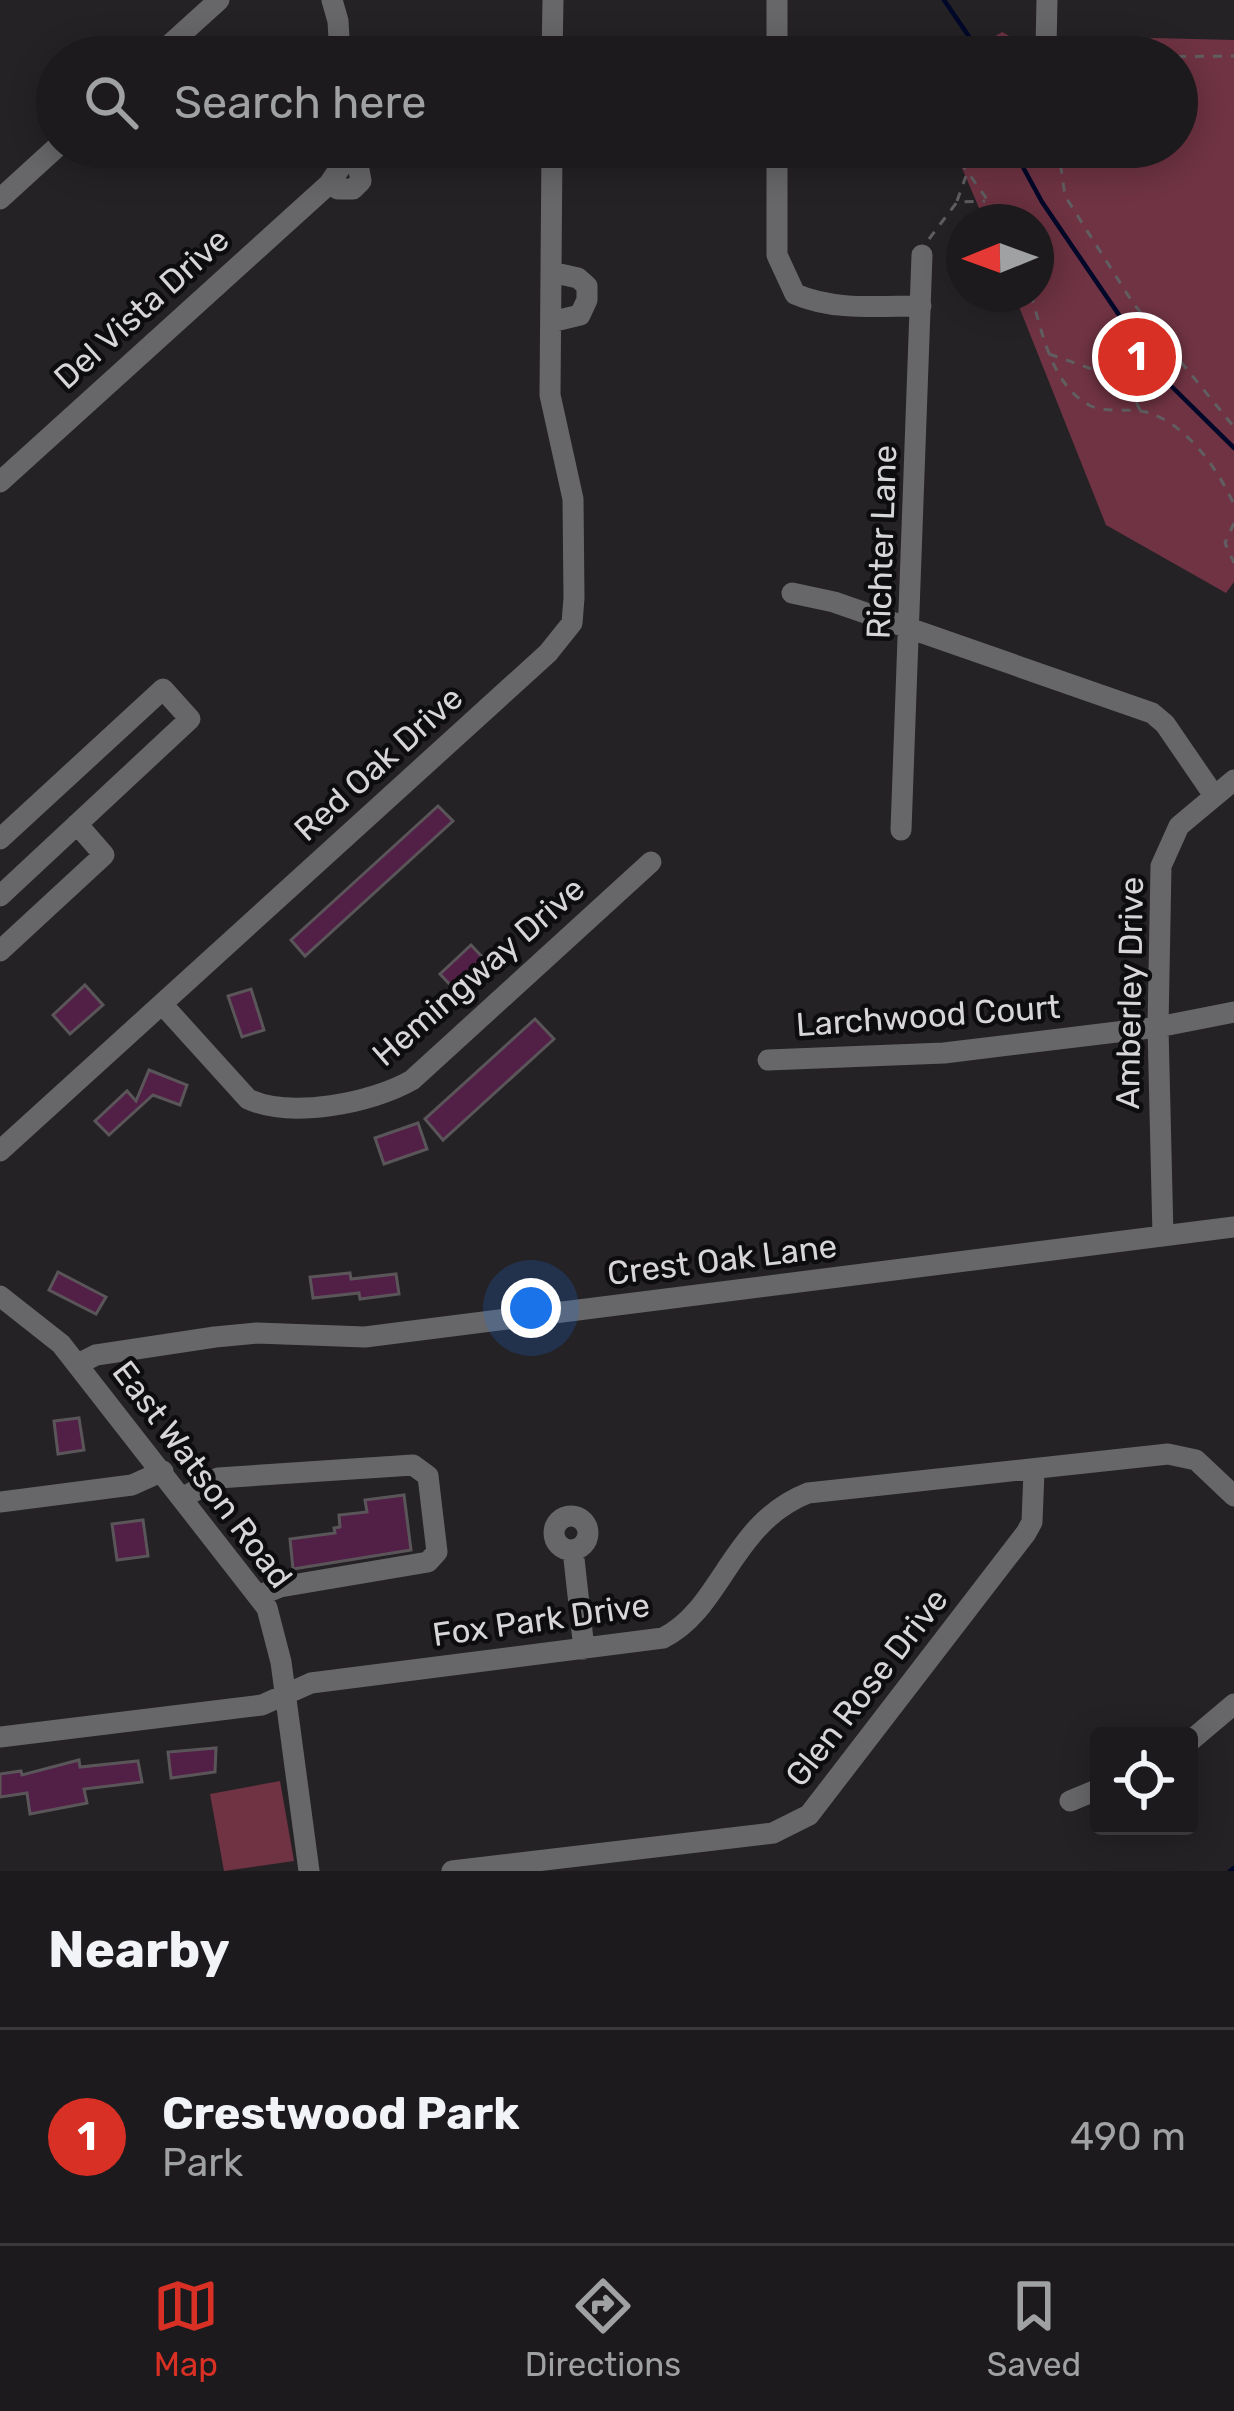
<!DOCTYPE html>
<html lang="en">
<head>
<meta charset="utf-8">
<style>
	:root { --surface:#1c1a1c; --page:#292729; --text:#f1f3f6; --muted:#a0a1a3; --line:#3a383b; --accent:#d93025 }
	body { margin:0; font-family:Rubik,sans-serif; background:var(--page); color:var(--text) }
	.controls { position:absolute; right:36px; bottom:36px; display:grid; overflow:hidden; border-radius:12px; box-shadow:0 6px 30px #0003 }
	.controls button { width:108px; height:108px; display:grid; place-items:center; padding:0; border:0; border-bottom:3px solid var(--line); background:var(--surface); color:var(--text); font:60px sans-serif }
	.compass { position:absolute; left:946px; top:204px; width:108px; height:108px; border-radius:50%; background:var(--surface); box-shadow:0 6px 30px #0003; rotate:269deg }
	.you { position:absolute; left:531px; top:1308px; width:42px; height:42px; margin:-30px; border:9px solid #fff; border-radius:50%; background:#1a73e8; box-shadow:0 0 0 18px #1a73e833 }
	.badge { display:grid; place-items:center; width:78px; height:78px; border-radius:50%; background:var(--accent); color:#fff; font-size:39px; font-weight:700 }
	.pin { position:absolute; translate:-50% -50%; border:6px solid #fff; box-shadow:0 3px 12px #0006 }
	.list { margin:0; padding:0; list-style:none }
	h2 { display:flex; justify-content:space-between; align-items:center; height:156px; margin:0; padding:0 48px; font-size:51px }
	h2 small { font-size:39px; font-weight:400; color:var(--muted) }
	.list li { display:grid; grid-template-columns:78px 1fr auto; gap:36px; align-items:center; box-sizing:border-box; height:216px; padding:0 48px; border-top:3px solid var(--line) }
	.list b { display:block; font-size:45px; white-space:nowrap }
	.list p { margin:0; font-size:39px; white-space:nowrap; color:var(--muted) }
	.list em { font-size:39px; font-style:normal; color:var(--muted) }
	.icon { flex:none; width:66px; height:66px; fill:none; stroke:currentColor; stroke-width:2; stroke-linecap:round; stroke-linejoin:round }
	.map { position:relative; flex:none; width:1234px; height:1871px; overflow:hidden }
	.search { position:absolute; background:var(--surface); box-shadow:0 6px 30px #0003; left:36px; right:36px; top:36px; height:132px; display:flex; align-items:center; gap:30px; box-sizing:border-box; padding:0 42px; border-radius:66px; color:var(--muted); font-size:45px }
	.sheet { height:372px; background:var(--surface) }
	nav { display:flex; justify-content:space-around; align-items:center; box-sizing:border-box; height:168px; border-top:3px solid var(--line); background:var(--surface); font-size:33px; color:var(--muted) }
	nav a { display:grid; justify-items:center; gap:6px }
	nav .on { color:var(--accent) }
	.map>svg:first-child { display:block }
	.green { fill:#6f3343 }
	.lines { fill:none; stroke-linecap:round; stroke-linejoin:round }
	.stream { stroke:#000829; stroke-width:4.5 }
	.building { fill:#521f46; stroke:#5a5559; stroke-width:3 }
	.path { stroke:#615e62; stroke-width:3; stroke-dasharray:9 9; stroke-linecap:butt }
	.minor { stroke:#676769; stroke-width:21 }
	.labels { text-anchor:middle; stroke-width:9; stroke-linejoin:round; paint-order:stroke }
	.street-label { font-size:33px; fill:#d7d5d8; stroke:#0d0c0e }
</style>
</head>
<body>
<div class="map">
<svg width="1234" height="1871" viewBox="0 0 1234 1871">
	<rect width="100%" height="100%" fill="#252226"/>
	<path class="green" d="M 1002,32 L 1046,57 L 962,57 Z
		M 1152,38 L 1234,40 L 1234,582 L 1226,593 L 1106,525 L 1014,294 L 1036,294 L 1036,222 L 985,222 L 953,147 L 1177,147 L 1177,57 L 1112,57 Z
		M 280,1781 L 294,1861 L 224,1871 L 210,1794 Z"/>
	<g class="lines">
		<path class="stream" d="M 944,0 L 983,57
			M 1017,147 L 1024,169 L 1042,202 L 1160,375 L 1234,448
			M 1230,1871 L 1234,1868"/>
	</g>
	<path class="building" d="M 438,806 L 453,821 L 305,956 L 291,940 Z
		M 471,945 L 486,961 L 455,990 L 440,974 Z
		M 85,985 L 103,1005 L 70,1034 L 53,1015 Z
		M 251,989 L 264,1030 L 242,1037 L 228,996 Z
		M 535,1019 L 554,1039 L 443,1140 L 425,1119 Z
		M 149,1070 L 187,1085 L 180,1105 L 153,1095 L 109,1135 L 95,1121 L 127,1091 L 136,1101 Z
		M 418,1123 L 427,1149 L 384,1164 L 375,1138 Z
		M 58,1272 L 106,1297 L 96,1314 L 49,1290 Z
		M 350,1273 L 351,1279 L 396,1274 L 399,1294 L 360,1299 L 359,1293 L 313,1298 L 310,1277 Z
		M 79,1418 L 84,1450 L 58,1454 L 54,1421 Z
		M 404,1495 L 411,1550 L 293,1569 L 290,1539 L 335,1533 L 334,1528 L 340,1527 L 339,1515 L 367,1512 L 365,1500 Z
		M 143,1520 L 148,1556 L 117,1560 L 112,1524 Z
		M 216,1748 L 215,1772 L 171,1778 L 168,1752 Z
		M 79,1760 L 80,1767 L 138,1761 L 142,1782 L 84,1789 L 87,1803 L 30,1814 L 27,1793 L 0,1797 L 0,1774 L 21,1771 L 22,1775 Z"/>
	<g class="lines">
		<path class="path" d="M 1141,57 L 1234,56
			M 950,147 L 1003,222
			M 1058,147 L 1065,196 L 1133,303 L 1234,427
			M 957,201 L 966,176
			M 929,239 L 957,202 L 985,201
			M 1031,294 C 1042,332 1052,387 1091,406 C 1107,413 1129,408 1146,412 C 1185,422 1219,470 1234,505
			M 1049,354 L 1089,368 L 1122,373 L 1140,410
			M 1123,372 L 1165,345
			M 1234,523 L 1225,543 L 1234,563"/>
		<path class="minor" d="M 332,0 L 338,21 L 340,57
			M 1046,47 L 1047,0
			M 156,57 L 219,0
			M 552,57 L 553,0
			M 777,57 L 777,0
			M 777,147 L 777,255 L 795,294 C 834,311 879,306 921,306
			M 329,184 L 338,189 L 353,189 L 361,181 L 357,159 L 343,151
			M 0,199 L 57,147
			M 551,322 L 580,315 L 587,300 L 587,286 L 578,278 L 551,272
			M 0,482 L 329,184 L 340,168 L 342,147
			M 792,593 L 834,602 L 1152,713 L 1165,724 L 1213,794
			M 901,830 L 922,255
			M 0,839 L 163,689 L 190,719 L 0,896
			M 0,951 L 104,855 L 77,824
			M 162,1004 L 248,1099 C 291,1119 372,1103 412,1080 L 651,862
			M 768,1060 L 944,1053 L 1158,1027 L 1234,1012
			M 0,1151 L 548,653 L 572,623 L 574,598 L 573,499 L 550,395 L 552,147
			M 1163,1236 L 1158,1027 L 1161,866 L 1179,826 L 1234,780
			M 0,1296 L 61,1344 L 267,1608 L 281,1662 L 309,1871
			M 78,1364 L 96,1355 L 215,1337 L 257,1333 L 365,1337 L 1234,1227
			M 184,1497 L 218,1478 L 413,1465 L 428,1476 L 437,1552 L 428,1562 L 280,1587 L 260,1595
			M 0,1502 L 132,1485 L 163,1471
			M554 1533a17 17 0 1 1 34 0a17 17 0 1 1-34 0Z
			M 573,1550 L 584,1649
			M 0,1737 L 262,1705 L 311,1683 L 663,1638 C 722,1609 731,1523 808,1493 L 1168,1454 L 1196,1460 L 1234,1496
			M 1189,1742 L 1234,1704
			M 1070,1801 L 1099,1789
			M 452,1871 L 773,1833 L 809,1815 L 1026,1533 L 1032,1522 L 1034,1471"/>
	</g>
	<g class="labels">
		<g class="street-label">
			<text transform="translate(141 308) rotate(-42)" y="12">Del Vista Drive</text>
			<text transform="translate(881 542) rotate(-88)" y="12">Richter Lane</text>
			<text transform="translate(378 763) rotate(-42)" y="12">Red Oak Drive</text>
			<text transform="translate(478 971) rotate(-41)" y="12">Hemingway Drive</text>
			<text transform="translate(1129 993) rotate(-89)" y="12">Amberley Drive</text>
			<text transform="translate(928 1015) rotate(-4)" y="12">Larchwood Court</text>
			<text transform="translate(722 1259) rotate(-7)" y="12">Crest Oak Lane</text>
			<text transform="translate(203 1474) rotate(53)" y="12">East Watson Road</text>
			<text transform="translate(541 1619) rotate(-8)" y="12">Fox Park Drive</text>
			<text transform="translate(866 1687) rotate(-52)" y="12">Glen Rose Drive</text>
		</g>
	</g>
</svg>
<div class="controls">
<button><svg class="icon" aria-label="locate" viewBox="0 0 24 24"><circle cx="12" cy="12" r="6"/><path d="M12 2v4M12 18v4M2 12h4M18 12h4"/></svg></button>
</div>
<svg class="compass" viewBox="-18 -18 36 36"><path d="M0-13l5 13h-10z" fill="#e53935"/><path d="M0 13l5-13h-10z" fill="#a0a1a3"/></svg>
<div class="you"></div>
<div class="pin badge" style="left:1137px;top:357px">1</div>
<div class="search"><svg class="icon" aria-label="search" viewBox="0 0 24 24"><circle cx="10" cy="10" r="6"/><path d="M15 15l6 6"/></svg>Search here</div>
</div>
<section class="sheet">
<h2>Nearby<small></small></h2>
<ul class="list">
<li><span class="badge">1</span><div><b>Crestwood Park</b><p>Park</p></div><em>490 m</em></li>
</ul>
</section>
<nav>
<a class="on"><svg class="icon" aria-label="map" viewBox="0 0 24 24"><path d="M3 6l6-2 6 2 6-2v14l-6 2-6-2-6 2zM9 4v14M15 6v14"/></svg>Map</a>
<a><svg class="icon" aria-label="directions" viewBox="0 0 24 24"><path d="M12 3l9 9-9 9-9-9zM9 14v-3h6M13 9l2 2-2 2"/></svg>Directions</a>
<a><svg class="icon" aria-label="saved" viewBox="0 0 24 24"><path d="M7 4h10v16l-5-4-5 4z"/></svg>Saved</a>
</nav>
</body>
</html>
